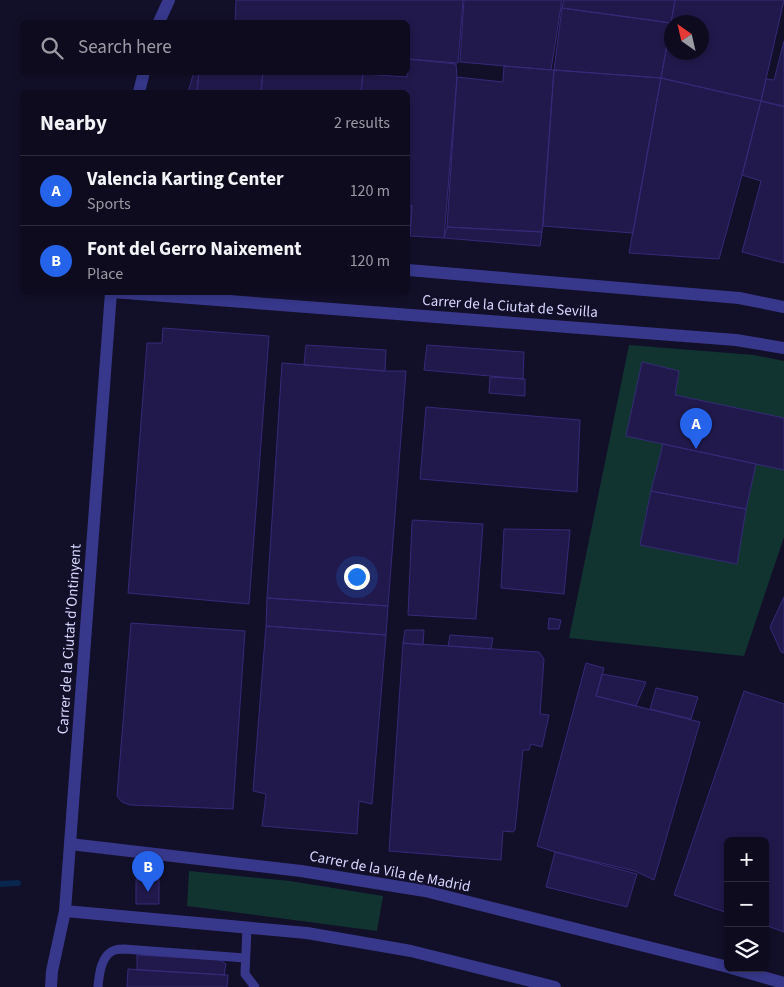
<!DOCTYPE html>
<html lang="en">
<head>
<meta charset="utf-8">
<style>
	:root { --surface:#0e0b1f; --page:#171428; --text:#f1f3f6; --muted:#9b9ba4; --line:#2e2b3d; --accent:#2563eb }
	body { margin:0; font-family:"Source Sans 3",sans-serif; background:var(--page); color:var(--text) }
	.controls { position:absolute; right:15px; bottom:15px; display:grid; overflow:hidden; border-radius:8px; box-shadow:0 2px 8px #0003 }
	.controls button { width:45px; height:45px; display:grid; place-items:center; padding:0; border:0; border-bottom:1px solid var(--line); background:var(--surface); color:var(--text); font:25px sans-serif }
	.compass { position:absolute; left:664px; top:15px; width:45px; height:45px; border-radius:50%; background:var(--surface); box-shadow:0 2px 8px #0003; rotate:326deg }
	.you { position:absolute; left:356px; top:576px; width:18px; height:18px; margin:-12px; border:4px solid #fff; border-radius:50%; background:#1a73e8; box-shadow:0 0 0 8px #1a73e833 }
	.badge { display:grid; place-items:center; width:32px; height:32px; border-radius:50%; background:var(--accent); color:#fff; font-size:16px; font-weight:700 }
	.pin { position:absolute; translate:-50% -41px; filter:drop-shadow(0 1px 2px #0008) }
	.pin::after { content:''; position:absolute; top:26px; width:18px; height:15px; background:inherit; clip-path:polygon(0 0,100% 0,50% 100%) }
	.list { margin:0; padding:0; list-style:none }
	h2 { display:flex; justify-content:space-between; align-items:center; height:65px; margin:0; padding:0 20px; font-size:21px }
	h2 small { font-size:16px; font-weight:400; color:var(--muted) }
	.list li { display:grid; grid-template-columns:32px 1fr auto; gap:15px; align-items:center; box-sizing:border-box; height:70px; padding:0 20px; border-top:1px solid var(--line) }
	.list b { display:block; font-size:19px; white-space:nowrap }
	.list p { margin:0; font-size:16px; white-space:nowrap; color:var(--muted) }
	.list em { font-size:16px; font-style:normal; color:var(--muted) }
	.icon { flex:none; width:28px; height:28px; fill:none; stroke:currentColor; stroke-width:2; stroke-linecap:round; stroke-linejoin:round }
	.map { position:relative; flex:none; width:784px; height:987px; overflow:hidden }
	.search { position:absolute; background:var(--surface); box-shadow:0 2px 8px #0003; left:20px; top:20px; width:390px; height:55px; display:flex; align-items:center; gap:12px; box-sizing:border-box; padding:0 18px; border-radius:8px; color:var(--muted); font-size:19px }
	.panel { position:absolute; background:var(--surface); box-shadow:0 2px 8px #0003; left:20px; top:90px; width:390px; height:205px; border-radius:8px }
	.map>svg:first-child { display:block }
	.green { fill:#113430 }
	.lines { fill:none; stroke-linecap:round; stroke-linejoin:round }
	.stream { stroke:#09264e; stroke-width:6 }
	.building { fill:#21194b; stroke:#352a79; fill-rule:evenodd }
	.lane { stroke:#37388b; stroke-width:9 }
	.street { stroke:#37388b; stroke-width:12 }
	.labels { text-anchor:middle; stroke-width:4.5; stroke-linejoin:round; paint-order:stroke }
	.street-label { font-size:15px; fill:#d9d7ff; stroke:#120f29 }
</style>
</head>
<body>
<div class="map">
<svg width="784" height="987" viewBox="0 0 784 987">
	<rect width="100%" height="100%" fill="#120f29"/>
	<path class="green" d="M 629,345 L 754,355 L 784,361 L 784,537 L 744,656 L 569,638 Z
		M 189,871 L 290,881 L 383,896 L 377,931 L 187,906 Z"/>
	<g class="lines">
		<path class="stream" d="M 0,884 L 18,883"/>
	</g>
	<path class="building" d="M 236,0 L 463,0 L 458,63 L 408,59 L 408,22 L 235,22 Z
		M 464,0 L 562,0 L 551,70 L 460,62 Z
		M 564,0 L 675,0 L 671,23 L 562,8 Z
		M 675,0 L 784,0 L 761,101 L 661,78 ZM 672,22 L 702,22 L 702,52 L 672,52 Z
		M 562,8 L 671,23 L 661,78 L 554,70 Z
		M 784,41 L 784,106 L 761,101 L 766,79 L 774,80 Z
		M 408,59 L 456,64 L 457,77 L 444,238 L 410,236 L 412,206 L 408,205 L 408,92 L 361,92 L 363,74 L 407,77 Z
		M 504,66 L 554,70 L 542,232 L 447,227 L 457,77 L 503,82 Z
		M 554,70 L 661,78 L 633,233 L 543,226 Z
		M 194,72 L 199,72 L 197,92 L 188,92 Z
		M 199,72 L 263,72 L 261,92 L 197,92 Z
		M 263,72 L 363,72 L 361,92 L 261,92 Z
		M 661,78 L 761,101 L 742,175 L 719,259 L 629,253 Z
		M 761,101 L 784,107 L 784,263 L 742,252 L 761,181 L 742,175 Z
		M 408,205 L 412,206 L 410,236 L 408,236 Z
		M 447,227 L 542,232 L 540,246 L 444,238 Z
		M 163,328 L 269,336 L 249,604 L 128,593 L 147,343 L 162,343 Z
		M 306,345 L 386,350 L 385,371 L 304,365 Z
		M 427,345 L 524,352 L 523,379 L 424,370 Z
		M 642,362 L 679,371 L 675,395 L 784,418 L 784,470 L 626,436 Z
		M 282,363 L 385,371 L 406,371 L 388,606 L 267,598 Z
		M 490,377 L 525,379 L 525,396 L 489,393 Z
		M 426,407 L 580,420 L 577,492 L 420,479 Z
		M 663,444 L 756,464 L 746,509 L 651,491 Z
		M 651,491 L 746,509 L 737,564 L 640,545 Z
		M 413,520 L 483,524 L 476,619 L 408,615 L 412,522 Z
		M 504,529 L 570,530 L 564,594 L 501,588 Z
		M 784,597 L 784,653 L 781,652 L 770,627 Z
		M 267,598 L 388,606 L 386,635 L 266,626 Z
		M 549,618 L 561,620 L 559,629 L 548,629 Z
		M 131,623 L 245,631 L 233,809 L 130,805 L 122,802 L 117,796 Z
		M 266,626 L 386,635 L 372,804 L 359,801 L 357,834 L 262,826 L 266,794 L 253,791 Z
		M 405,630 L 424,630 L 423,645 L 403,643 Z
		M 450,635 L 493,638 L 491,649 L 448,646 Z
		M 403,643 L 539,652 L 544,659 L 540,714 L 549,715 L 542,747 L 531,744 L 529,750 L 523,750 L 515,830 L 513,832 L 503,831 L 501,860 L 389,851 Z
		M 586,663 L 604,668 L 596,696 L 700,722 L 654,880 L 635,871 L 555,852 L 537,846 Z
		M 602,674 L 646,682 L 636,706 L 596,696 Z
		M 656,688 L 698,697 L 691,719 L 650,709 Z
		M 744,691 L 784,704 L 784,932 L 765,925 L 765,841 L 728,841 L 728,913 L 674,895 Z
		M 555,852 L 637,874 L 627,907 L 546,887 Z
		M 136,879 L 159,879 L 159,904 L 136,904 Z
		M 137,955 L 220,960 L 226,964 L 224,975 L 225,975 L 137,970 Z
		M 128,969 L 228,975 L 227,987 L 127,987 Z"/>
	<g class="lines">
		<path class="lane" d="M 247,928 L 245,974 L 255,987
			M 98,987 C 99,975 101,954 115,950 C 118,949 121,949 124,949 L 245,958"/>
		<path class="street" d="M 159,22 L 169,0
			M 139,92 L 144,72
			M 408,270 L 739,298 L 784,307
			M 112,292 L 736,340 L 784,348
			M 70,844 L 301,871 L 425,891 L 728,967
			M 65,911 L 307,933 L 411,951 L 555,987
			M 731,968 L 784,983
			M 51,987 L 52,971 L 65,911 L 111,292"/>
	</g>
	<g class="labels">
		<g class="street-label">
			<text transform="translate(510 306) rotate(4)" y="5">Carrer de la Ciutat de Sevilla</text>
			<text transform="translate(69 639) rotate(-86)" y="5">Carrer de la Ciutat d'Ontinyent</text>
			<text transform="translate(390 871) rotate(11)" y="5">Carrer de la Vila de Madrid</text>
		</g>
	</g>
</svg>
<div class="controls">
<button>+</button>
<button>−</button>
<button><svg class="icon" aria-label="layers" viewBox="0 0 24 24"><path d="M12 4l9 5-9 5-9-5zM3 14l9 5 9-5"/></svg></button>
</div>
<svg class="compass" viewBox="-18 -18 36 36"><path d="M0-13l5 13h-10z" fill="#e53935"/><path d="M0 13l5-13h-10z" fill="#9b9ba4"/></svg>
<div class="you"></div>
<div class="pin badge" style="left:696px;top:449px">A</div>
<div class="pin badge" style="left:148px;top:892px">B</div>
<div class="search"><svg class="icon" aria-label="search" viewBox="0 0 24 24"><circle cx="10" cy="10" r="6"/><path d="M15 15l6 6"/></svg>Search here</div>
<section class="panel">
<h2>Nearby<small>2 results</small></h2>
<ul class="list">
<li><span class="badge">A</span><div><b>Valencia Karting Center</b><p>Sports</p></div><em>120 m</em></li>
<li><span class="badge">B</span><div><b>Font del Gerro Naixement</b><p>Place</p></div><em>120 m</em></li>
</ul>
</section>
</div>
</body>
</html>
